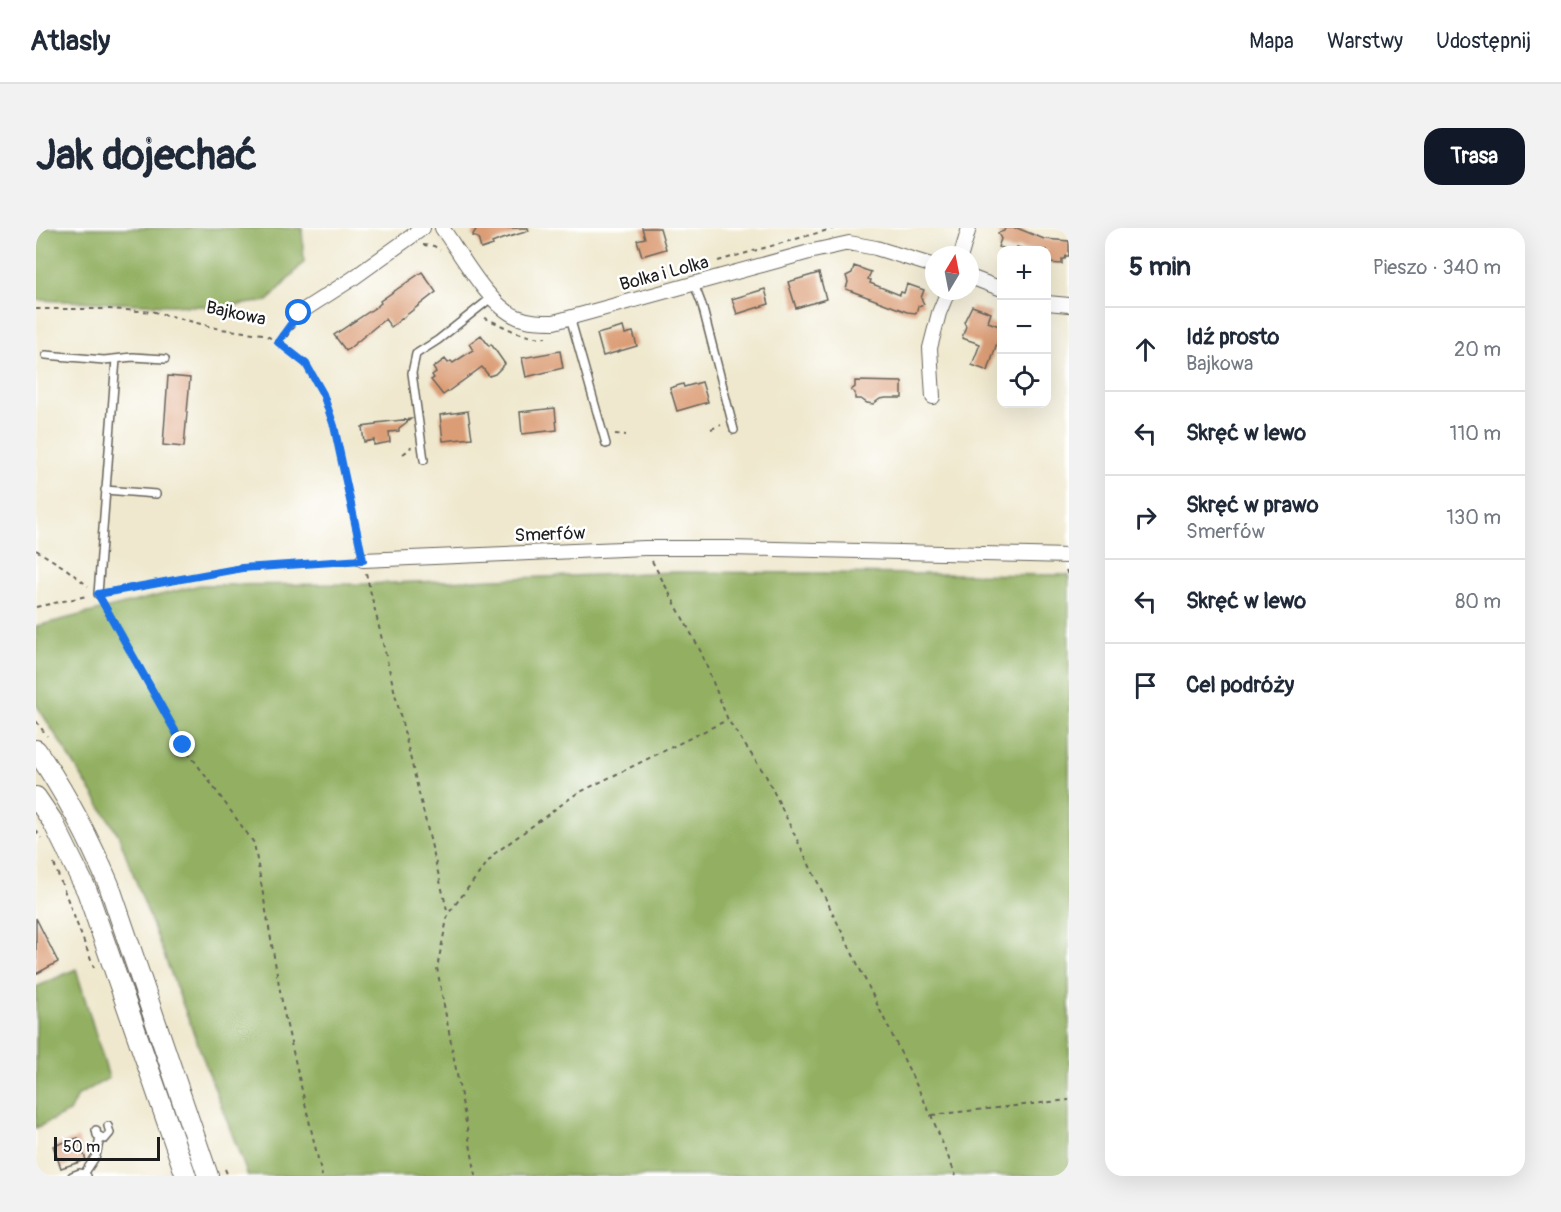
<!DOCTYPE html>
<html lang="pl">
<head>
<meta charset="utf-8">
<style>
	:root { --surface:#fff; --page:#f2f2f3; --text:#1f2937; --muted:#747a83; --line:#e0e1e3; --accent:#111827 }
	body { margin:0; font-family:Pangolin,sans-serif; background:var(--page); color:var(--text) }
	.controls { position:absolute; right:18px; top:18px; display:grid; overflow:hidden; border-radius:12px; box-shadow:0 6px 24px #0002 }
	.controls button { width:54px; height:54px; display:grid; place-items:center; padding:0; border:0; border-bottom:2px solid var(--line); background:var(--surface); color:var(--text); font:30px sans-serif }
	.compass { position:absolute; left:889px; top:18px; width:54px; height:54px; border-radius:50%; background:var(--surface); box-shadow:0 6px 24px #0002; rotate:10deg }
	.scale { position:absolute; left:18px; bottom:15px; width:106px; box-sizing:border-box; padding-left:6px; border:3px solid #1c1c1c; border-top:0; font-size:16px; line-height:21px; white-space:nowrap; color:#1c1c1c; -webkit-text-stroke:4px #fff; paint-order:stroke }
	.stop { position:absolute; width:18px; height:18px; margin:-14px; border:4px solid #1a73e8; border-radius:50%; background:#fff }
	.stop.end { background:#1a73e8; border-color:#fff; box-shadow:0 2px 6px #0008 }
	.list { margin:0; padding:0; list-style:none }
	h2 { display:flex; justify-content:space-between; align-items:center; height:78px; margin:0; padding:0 24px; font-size:26px }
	h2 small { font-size:20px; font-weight:400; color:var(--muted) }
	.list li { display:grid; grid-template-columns:39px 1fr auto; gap:18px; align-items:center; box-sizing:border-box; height:84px; padding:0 24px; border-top:2px solid var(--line) }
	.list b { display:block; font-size:22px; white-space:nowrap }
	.list p { margin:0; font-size:20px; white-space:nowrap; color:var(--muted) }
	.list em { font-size:20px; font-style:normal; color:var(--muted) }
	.icon { flex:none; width:33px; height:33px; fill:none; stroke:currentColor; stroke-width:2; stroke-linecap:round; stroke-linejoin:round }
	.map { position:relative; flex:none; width:1033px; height:948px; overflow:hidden; border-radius:18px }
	header { display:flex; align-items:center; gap:36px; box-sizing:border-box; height:84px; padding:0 30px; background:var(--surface); border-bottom:2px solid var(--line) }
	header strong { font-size:28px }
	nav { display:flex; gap:33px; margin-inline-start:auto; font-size:21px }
	.intro { display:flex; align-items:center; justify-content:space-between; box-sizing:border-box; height:144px; padding:0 36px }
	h1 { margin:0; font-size:42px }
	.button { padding:15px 27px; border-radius:18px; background:var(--accent); color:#fff; font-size:21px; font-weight:700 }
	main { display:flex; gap:36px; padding:0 36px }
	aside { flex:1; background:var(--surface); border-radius:18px; box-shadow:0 6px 24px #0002 }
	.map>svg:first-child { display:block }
	.forest { fill:#93b062; stroke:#58663f; stroke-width:1.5 }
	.building { fill:#db9d76 }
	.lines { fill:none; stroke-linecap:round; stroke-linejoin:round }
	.service-casing { stroke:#66635a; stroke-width:10 }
	.minor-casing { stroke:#66635a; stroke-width:16 }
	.secondary-casing { stroke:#66635a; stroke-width:22 }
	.path { stroke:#66635a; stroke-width:2; stroke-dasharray:4.5 4.5; stroke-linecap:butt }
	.service { stroke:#fff; stroke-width:7 }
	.minor { stroke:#fff; stroke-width:14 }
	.secondary { stroke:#fff; stroke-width:20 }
	.route { stroke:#1a73e8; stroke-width:8 }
	.labels { text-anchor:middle; stroke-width:5; stroke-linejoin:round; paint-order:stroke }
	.street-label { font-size:18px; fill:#1c1c1c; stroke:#fff }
</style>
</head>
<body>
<header>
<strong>Atlasly</strong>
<nav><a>Mapa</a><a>Warstwy</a><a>Udostępnij</a></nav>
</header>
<div class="intro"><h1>Jak dojechać</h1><a class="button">Trasa</a></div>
<main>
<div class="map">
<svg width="1033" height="948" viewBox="0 0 1033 948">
	<rect width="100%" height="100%" fill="#fff"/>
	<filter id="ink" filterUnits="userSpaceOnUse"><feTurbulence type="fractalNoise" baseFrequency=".0167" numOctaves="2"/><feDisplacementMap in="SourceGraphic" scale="12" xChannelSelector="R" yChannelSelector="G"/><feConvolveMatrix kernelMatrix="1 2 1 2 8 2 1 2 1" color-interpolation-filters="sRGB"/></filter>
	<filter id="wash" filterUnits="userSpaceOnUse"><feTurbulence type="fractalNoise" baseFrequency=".008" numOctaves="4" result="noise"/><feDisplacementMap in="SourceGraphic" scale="24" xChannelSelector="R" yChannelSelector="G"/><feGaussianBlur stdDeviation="1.35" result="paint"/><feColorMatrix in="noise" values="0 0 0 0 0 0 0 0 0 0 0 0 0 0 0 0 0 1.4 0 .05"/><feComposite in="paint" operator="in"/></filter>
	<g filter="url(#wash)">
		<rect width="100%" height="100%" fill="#efe8ce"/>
		<path class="forest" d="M 0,0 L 266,0 L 268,34 L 232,73 L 186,79 L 0,72 Z
			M 638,344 L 1033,347 L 1033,948 L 212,948 L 82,606 L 0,476 L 0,398 L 164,357 L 329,356 Z
			M 40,741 L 73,850 L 41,868 L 33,884 L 0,900 L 0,759 Z"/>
		<g id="blocks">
			<path class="building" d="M 441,0 L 492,0 L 493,3 L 466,11 L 456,15 L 457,17 L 445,21 L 442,10 L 436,8 Z
				M 606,0 L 624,0 L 630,21 L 606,28 L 601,12 L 609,10 Z
				M 969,0 L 981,0 L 1008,11 L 1033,13 L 1033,28 L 1030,28 L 1029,31 L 1026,31 L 1026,36 L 1011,35 L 1011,22 L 990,22 L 981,19 L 980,22 L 974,22 L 962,19 L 965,11 L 962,5 L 968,3 Z
				M 818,38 L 835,44 L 832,51 L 835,52 L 834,55 L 864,67 L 865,64 L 868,65 L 871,56 L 888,62 L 885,70 L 888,76 L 882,78 L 880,85 L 871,84 L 810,61 L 812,54 L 810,48 L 816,45 Z
				M 386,44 L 400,64 L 355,99 L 349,91 L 310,123 L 298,107 L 340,79 L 345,75 L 344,73 Z
				M 783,45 L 790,71 L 760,80 L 752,54 Z
				M 729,61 L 733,76 L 701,86 L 696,71 Z
				M 936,78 L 955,85 L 952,94 L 966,99 L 952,143 L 936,137 L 944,116 L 926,110 L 930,98 L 928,94 Z
				M 587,99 L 589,106 L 597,104 L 601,118 L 567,128 L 561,106 Z
				M 445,107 L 453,118 L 455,116 L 469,136 L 459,146 L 453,148 L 446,139 L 407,167 L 395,152 L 398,150 L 396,147 L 400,144 L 397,140 L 409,131 L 412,135 L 415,133 L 417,135 L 437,122 L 433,116 Z
				M 524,123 L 527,140 L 490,149 L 486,130 Z
				M 132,148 L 154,150 L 148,219 L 127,217 Z
				M 819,153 L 866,154 L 866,170 L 850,170 L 844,171 L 837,176 L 831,175 L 825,171 L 819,171 L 819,165 L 815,162 L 819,159 Z
				M 666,154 L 672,174 L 641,183 L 634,160 L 647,156 L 648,159 Z
				M 519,180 L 521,202 L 486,206 L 484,184 Z
				M 432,183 L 436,210 L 407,213 L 404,187 Z
				M 375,191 L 363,200 L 363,203 L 353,204 L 354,214 L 338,217 L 338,212 L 328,214 L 326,199 L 340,197 L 340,195 Z
				M 0,690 L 22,734 L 0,746 Z
				M 42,910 L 50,932 L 25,940 L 17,918 Z"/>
		</g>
	</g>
	<g filter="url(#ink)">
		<use href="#blocks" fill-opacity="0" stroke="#66635a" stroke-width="1.5"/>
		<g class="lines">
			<defs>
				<path id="service" d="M 658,56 L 666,77 L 698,202
					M 534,89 L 570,216
					M 10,127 L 68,132 L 97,129 L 129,131
					M 388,232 L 376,145 L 380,126 L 402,112 L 455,70
					M 69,262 L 120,266
					M 62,366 L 80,131
					M 60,902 L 61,907 L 69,911 L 74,905 L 72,898
					M 48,946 L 60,928 L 64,910
					M 36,948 L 44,945 L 51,948"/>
				<path id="minor" d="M 406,0 C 425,26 452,77 481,89 C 493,94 506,94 518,94 L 777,23 L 813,15 L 840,20 L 898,38
					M 925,27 L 933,0
					M 934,49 L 966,61
					M 1011,75 L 1033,77
					M 263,85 L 316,51 L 387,0
					M 897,169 L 894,120 L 903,85 L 912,63
					M 327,332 L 609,320 L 693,320 L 1033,328"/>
				<path id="secondary" d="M 0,522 C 29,564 53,610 73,657 L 172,948
					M 0,569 L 17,594 L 51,663 L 150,948"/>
			</defs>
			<use href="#service" class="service-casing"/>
			<use href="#minor" class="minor-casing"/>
			<use href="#secondary" class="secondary-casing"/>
			<path class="path" d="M 387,17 L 398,18 L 404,22
				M 682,33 L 799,0
				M 0,81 L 74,81 L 119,84 L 184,101 L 227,106 L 242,114 L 254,97
				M 448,90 C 471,98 484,111 510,109
				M 242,114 C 251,121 264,128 271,137 C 302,179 313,268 324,319
				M 246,117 L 254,103 L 260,98
				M 675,201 L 685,197
				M 579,206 L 590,207
				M 367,226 L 374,221 L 375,218
				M 0,322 L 29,340 L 52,358
				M 616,333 L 665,424 L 692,492 L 730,548 L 895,887 L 920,948
				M 1030,342 L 1033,349
				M 330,345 L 412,686
				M 74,363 L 206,340 L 315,332
				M 67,375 L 147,517 L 218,615 L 248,785 L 286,948
				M 0,379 L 51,368
				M 0,493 L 11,508
				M 0,602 L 5,610
				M 18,636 L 58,740
				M 896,887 L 1033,872
				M 189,941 L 192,948
				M 440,948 L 401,740 L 412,686 L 458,626 L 540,566 L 691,492"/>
			<use href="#service" class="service"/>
			<use href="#minor" class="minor"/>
			<use href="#secondary" class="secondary"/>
		</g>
	</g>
	<g class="lines" filter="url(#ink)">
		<path class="route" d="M 147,517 L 62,366 L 206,340 L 327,332 L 298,198 L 287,166 L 270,136 L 242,114 L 263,85"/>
	</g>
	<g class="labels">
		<g class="street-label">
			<text transform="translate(628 45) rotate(-15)" y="6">Bolka i Lolka</text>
			<text transform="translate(200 85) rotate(12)" y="6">Bajkowa</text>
			<text transform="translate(514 306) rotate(-2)" y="6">Smerfów</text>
		</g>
	</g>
</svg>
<div class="controls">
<button>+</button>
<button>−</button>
<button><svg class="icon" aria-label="locate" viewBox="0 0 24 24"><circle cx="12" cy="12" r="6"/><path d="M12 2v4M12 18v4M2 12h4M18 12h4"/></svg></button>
</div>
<svg class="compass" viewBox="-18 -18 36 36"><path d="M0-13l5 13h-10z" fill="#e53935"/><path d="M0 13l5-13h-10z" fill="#747a83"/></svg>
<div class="scale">50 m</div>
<div class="stop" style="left:263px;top:85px"></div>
<div class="stop end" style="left:147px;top:517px"></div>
</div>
<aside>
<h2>5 min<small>Pieszo · 340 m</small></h2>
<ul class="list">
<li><svg class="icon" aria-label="ahead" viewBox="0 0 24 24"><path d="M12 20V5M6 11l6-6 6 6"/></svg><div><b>Idź prosto</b><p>Bajkowa</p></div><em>20 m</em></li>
<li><svg class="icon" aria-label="left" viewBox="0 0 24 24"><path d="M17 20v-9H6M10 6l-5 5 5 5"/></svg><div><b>Skręć w lewo</b></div><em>110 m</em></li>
<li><svg class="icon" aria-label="right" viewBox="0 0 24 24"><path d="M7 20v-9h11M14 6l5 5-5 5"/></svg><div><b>Skręć w prawo</b><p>Smerfów</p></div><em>130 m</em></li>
<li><svg class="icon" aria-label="left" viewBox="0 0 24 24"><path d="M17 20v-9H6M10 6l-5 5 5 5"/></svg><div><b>Skręć w lewo</b></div><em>80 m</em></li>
<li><svg class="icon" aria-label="arrive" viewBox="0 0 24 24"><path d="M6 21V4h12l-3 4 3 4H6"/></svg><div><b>Cel podróży</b></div></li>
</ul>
</aside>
</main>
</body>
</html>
